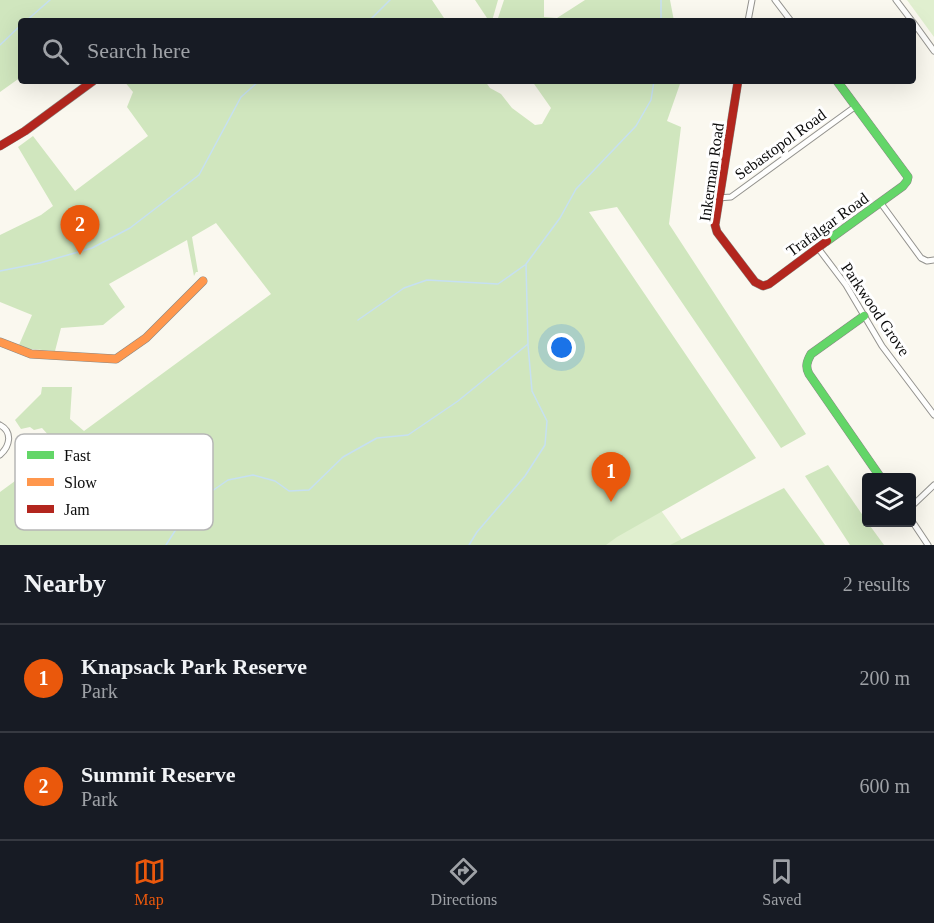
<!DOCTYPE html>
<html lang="en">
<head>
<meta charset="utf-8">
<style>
	:root { --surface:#171b24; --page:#242831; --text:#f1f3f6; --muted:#9ea1a6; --line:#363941; --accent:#ea580c }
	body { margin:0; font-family:"Times New Roman",serif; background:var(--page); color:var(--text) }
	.controls { position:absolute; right:18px; bottom:18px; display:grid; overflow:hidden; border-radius:6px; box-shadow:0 6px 24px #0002 }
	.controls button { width:54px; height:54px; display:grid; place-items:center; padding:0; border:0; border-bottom:2px solid var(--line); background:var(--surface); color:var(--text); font:30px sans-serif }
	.you { position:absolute; left:562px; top:348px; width:21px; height:21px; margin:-15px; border:4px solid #fff; border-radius:50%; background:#1a73e8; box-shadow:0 0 0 9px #1a73e833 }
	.badge { display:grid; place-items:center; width:39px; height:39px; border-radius:50%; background:var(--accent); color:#fff; font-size:20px; font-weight:700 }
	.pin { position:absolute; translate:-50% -50px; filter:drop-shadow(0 2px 3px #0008) }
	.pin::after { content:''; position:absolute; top:32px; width:21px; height:18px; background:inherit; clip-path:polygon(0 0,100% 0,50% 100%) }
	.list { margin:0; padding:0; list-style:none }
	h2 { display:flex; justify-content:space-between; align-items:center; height:78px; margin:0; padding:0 24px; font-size:26px }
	h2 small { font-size:20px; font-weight:400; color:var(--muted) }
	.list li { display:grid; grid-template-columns:39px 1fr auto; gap:18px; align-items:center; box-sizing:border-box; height:108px; padding:0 24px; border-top:2px solid var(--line) }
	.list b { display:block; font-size:22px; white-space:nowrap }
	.list p { margin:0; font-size:20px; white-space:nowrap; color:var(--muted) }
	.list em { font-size:20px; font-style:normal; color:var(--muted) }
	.icon { flex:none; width:33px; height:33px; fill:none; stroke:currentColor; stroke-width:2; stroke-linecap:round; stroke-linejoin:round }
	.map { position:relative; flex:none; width:934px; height:545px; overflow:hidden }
	.search { position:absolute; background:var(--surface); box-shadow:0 6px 24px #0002; left:18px; right:18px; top:18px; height:66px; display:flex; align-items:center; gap:15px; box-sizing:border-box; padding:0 21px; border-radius:6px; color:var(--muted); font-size:22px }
	.sheet { height:294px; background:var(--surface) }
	nav { display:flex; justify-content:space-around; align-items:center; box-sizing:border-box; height:84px; border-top:2px solid var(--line); background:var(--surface); font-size:16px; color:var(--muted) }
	nav a { display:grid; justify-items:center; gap:3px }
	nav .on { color:var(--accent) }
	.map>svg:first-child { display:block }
	.green { fill:#e0efcf }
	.forest { fill:#d0e6be }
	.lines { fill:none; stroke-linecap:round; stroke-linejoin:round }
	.stream { stroke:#c6e0f2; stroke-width:1.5 }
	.street-casing { stroke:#93928e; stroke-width:7 }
	.fast-casing { stroke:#898884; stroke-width:9 }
	.slow-casing { stroke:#898884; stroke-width:9 }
	.jam-casing { stroke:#898884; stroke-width:9 }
	.street { stroke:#fefefd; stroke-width:5 }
	.fast { stroke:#63d668; stroke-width:8 }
	.slow { stroke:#ff974d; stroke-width:8 }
	.jam { stroke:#b3261e; stroke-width:8 }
	.labels { text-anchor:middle; stroke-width:6; stroke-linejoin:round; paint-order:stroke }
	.street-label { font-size:16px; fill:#0b0b0b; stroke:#fff }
	.key { fill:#fff; stroke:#b6b6b6; stroke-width:1.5 }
	.key-label { font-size:16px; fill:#0b0b0b }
</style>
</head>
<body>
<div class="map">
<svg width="934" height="545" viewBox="0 0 934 545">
	<rect width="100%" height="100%" fill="#faf8ef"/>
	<path class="green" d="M 907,0 L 934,0 L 934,37 Z
		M 623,458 L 686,545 L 511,545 Z"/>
	<path class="forest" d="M 0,0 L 432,0 L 446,21 L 21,21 L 21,77 L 0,92 Z
		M 475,0 L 498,0 L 492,21 L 489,21 Z
		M 504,0 L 544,0 L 544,17 L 557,18 L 585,0 L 670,0 L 674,21 L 497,21 Z
		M 124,81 L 485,81 L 490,88 L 501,94 L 512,108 L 535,125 L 542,124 L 551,108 L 532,81 L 681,81 L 667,121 L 681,127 L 669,224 L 806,434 L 781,448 L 617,207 L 589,212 L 756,458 L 617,537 L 606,545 L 0,545 L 0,492 L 60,448 L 42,428 L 34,430 L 30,427 L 21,429 L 15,420 L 41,394 L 42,387 L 72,387 L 70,419 L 84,431 L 271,294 L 216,223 L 192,237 L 198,272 L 196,272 L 194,276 L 187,240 L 109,284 L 125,307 L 103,325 L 61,328 L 55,351 L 30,349 L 19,345 L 32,315 L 0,302 L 0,235 L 41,215 L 53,206 L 18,147 L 33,136 L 75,191 L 148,136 L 127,107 L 133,92 Z
		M 828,465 L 866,520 L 866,522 L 868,523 L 884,545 L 850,545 L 805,476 Z
		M 784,488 L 825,545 L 670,545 Z"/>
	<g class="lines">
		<path class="stream" d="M 661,0 L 661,21
			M 26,21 L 50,0
			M 369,21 L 390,0
			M 0,45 L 21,25
			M 0,271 L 40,263 L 92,248 L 130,228 L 199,175 L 241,97 L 259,81
			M 358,320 L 404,288 L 427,280 L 498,284 L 525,265
			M 166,545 L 180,523 L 196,502 L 228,480 L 253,475 L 275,481 L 289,491 L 309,490 L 343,457 L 377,438 L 408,435 L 458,401 L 528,344 L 526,264 L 560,218 L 576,189 L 636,126 L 651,100 L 654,81
			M 469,545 L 477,532 L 525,476 L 545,445 L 547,421 L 532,391 L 528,345"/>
		<defs>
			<path id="street" d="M 775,0 L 791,21
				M 896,0 L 912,21
				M 748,21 L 752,0
				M 913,22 L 934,51
				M 718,198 L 731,197 L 856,106
				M 880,202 L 921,258 L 927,261 L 934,260
				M 818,248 L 846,285 L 882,346 L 934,415
				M 0,425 C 13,432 10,446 0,455
				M 912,506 L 934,485
				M 912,521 L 928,545"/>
			<path id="fast" d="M 827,241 L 903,186 L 907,181 L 908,177 L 837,81
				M 864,316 L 811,354 C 807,361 805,367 809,374 L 881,478"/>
			<path id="slow" d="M 0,342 L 31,354 L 116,359 L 146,338 L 203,281"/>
			<path id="jam" d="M 738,81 L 715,225 L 717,232 L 755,282 L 763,286 L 769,284 L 827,241
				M 0,146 L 25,131 L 93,81"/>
		</defs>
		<use href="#street" class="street-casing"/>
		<use href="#fast" class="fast-casing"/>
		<use href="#slow" class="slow-casing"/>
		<use href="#jam" class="jam-casing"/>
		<use href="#street" class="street"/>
		<use href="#fast" class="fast"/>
		<use href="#slow" class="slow"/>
		<use href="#jam" class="jam"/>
	</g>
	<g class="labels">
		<g class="street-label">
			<text transform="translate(780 144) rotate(-36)" y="6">Sebastopol Road</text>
			<text transform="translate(711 172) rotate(-82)" y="6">Inkerman Road</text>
			<text transform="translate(827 224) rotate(-36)" y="6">Trafalgar Road</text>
			<text transform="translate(876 309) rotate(56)" y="6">Parkwood Grove</text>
		</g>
	</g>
	<rect x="15" y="434" width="198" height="96" rx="9" class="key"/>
	<rect x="27" y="451" width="27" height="8" fill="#63d668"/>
	<rect x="27" y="478" width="27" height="8" fill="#ff974d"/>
	<rect x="27" y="505" width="27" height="8" fill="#b3261e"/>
	<g class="key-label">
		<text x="64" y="461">Fast</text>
		<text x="64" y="488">Slow</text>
		<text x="64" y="515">Jam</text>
	</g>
</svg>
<div class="controls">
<button><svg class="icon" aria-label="layers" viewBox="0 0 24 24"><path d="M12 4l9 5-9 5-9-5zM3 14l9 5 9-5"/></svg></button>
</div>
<div class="you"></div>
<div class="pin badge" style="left:611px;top:502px">1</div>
<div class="pin badge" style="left:80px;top:255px">2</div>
<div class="search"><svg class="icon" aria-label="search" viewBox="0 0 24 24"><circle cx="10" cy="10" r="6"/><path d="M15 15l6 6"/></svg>Search here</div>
</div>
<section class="sheet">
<h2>Nearby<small>2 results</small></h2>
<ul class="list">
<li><span class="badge">1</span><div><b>Knapsack Park Reserve</b><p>Park</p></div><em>200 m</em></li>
<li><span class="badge">2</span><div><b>Summit Reserve</b><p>Park</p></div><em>600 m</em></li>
</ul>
</section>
<nav>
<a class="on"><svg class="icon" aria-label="map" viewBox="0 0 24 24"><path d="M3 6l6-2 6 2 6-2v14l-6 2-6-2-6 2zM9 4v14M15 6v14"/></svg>Map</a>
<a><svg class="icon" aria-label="directions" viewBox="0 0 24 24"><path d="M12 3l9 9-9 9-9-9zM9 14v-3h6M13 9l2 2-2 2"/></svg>Directions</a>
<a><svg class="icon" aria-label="saved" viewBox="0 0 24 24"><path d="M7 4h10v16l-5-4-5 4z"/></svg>Saved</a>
</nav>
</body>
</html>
